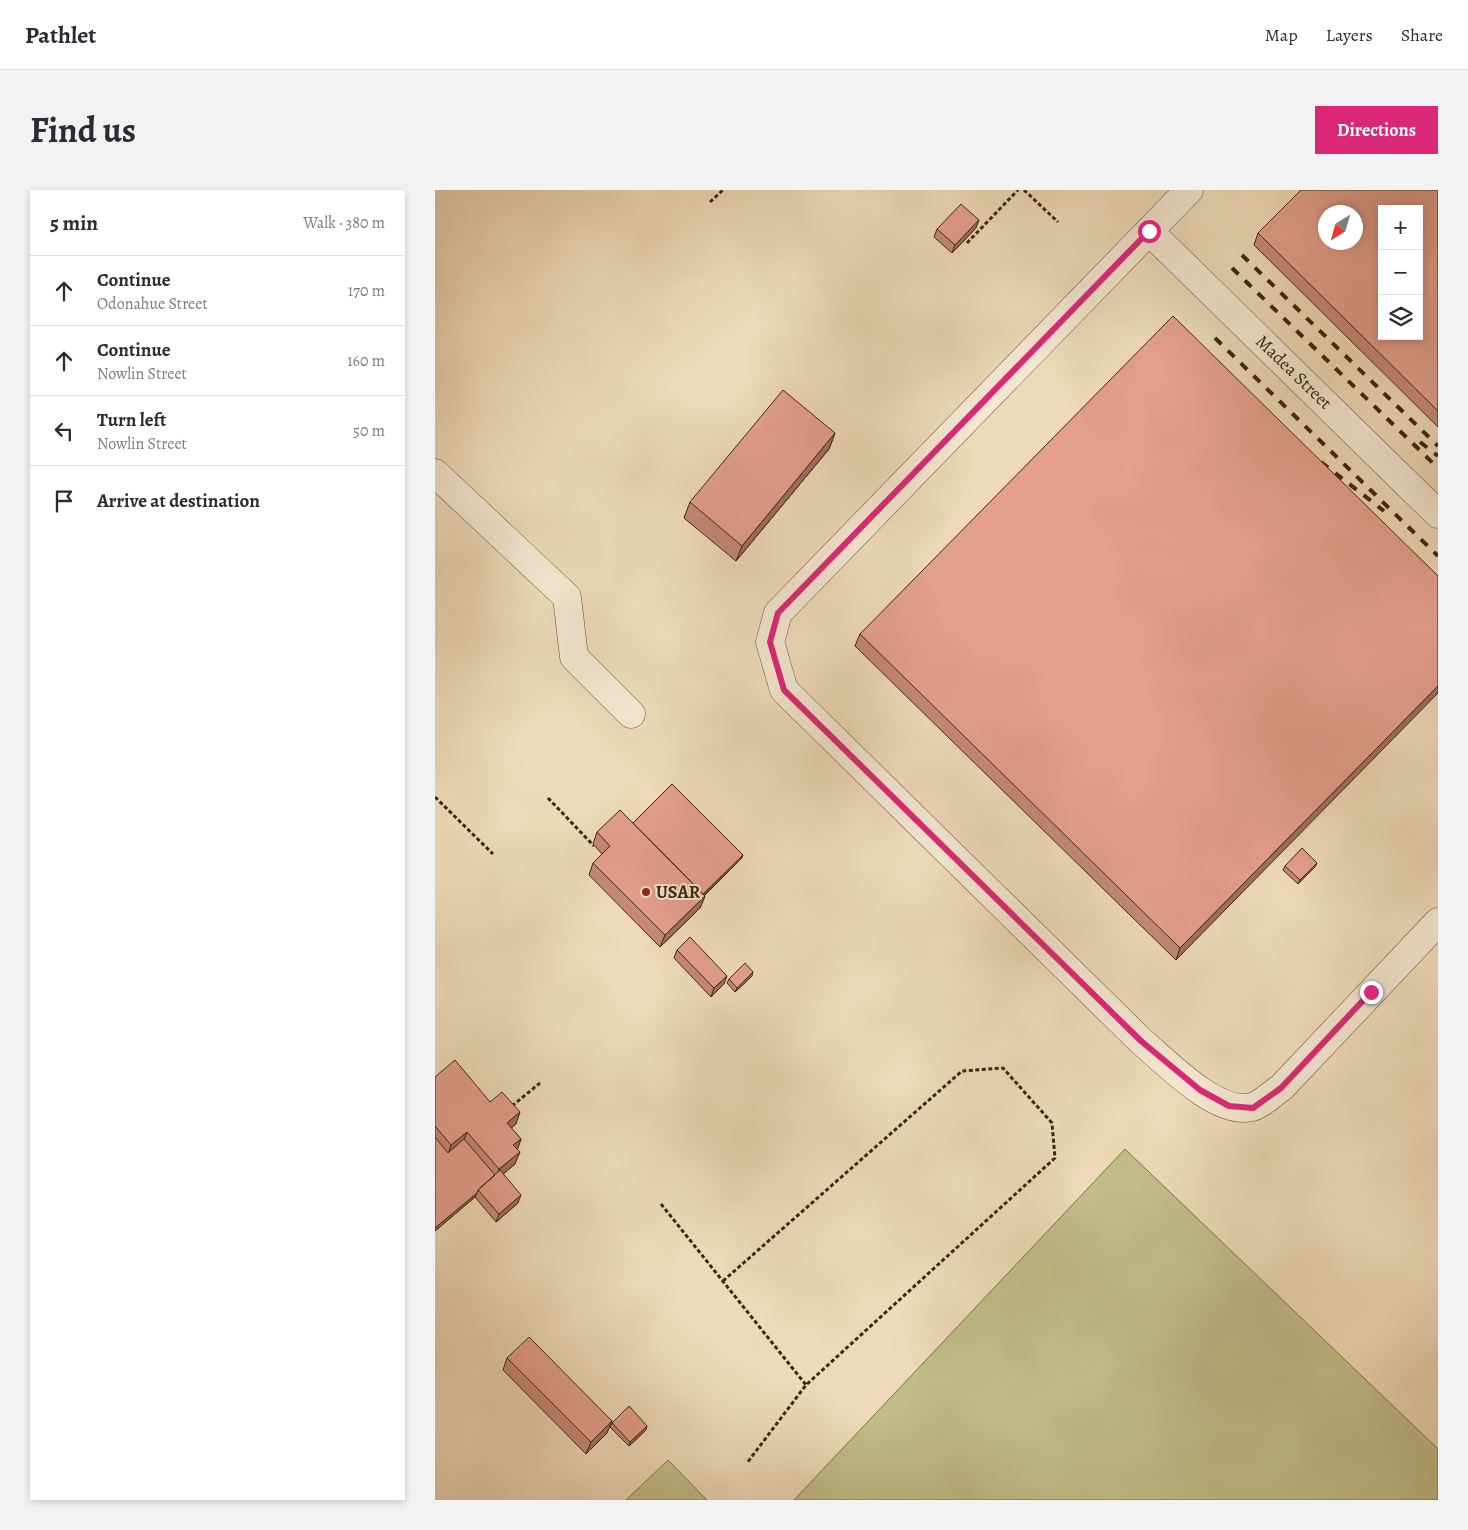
<!DOCTYPE html>
<html lang="en">
<head>
<meta charset="utf-8">
<style>
	:root { --surface:#fff; --page:#f2f2f3; --text:#2b2b33; --muted:#7c7c81; --line:#e1e1e2; --accent:#db2777 }
	body { margin:0; font-family:Alegreya,serif; background:var(--page); color:var(--text) }
	.controls { position:absolute; right:15px; top:15px; display:grid; overflow:hidden; border-radius:0px; box-shadow:0 2px 8px #0003 }
	.controls button { width:45px; height:45px; display:grid; place-items:center; padding:0; border:0; border-bottom:1px solid var(--line); background:var(--surface); color:var(--text); font:25px sans-serif }
	.compass { position:absolute; left:883px; top:15px; width:45px; height:45px; border-radius:50%; background:var(--surface); box-shadow:0 2px 8px #0003; rotate:217deg }
	.stop { position:absolute; width:15px; height:15px; margin:-11px; border:4px solid #db2777; border-radius:50%; background:#fff }
	.stop.end { background:#db2777; border-color:#fff; box-shadow:0 1px 5px #0008 }
	.list { margin:0; padding:0; list-style:none }
	h2 { display:flex; justify-content:space-between; align-items:center; height:65px; margin:0; padding:0 20px; font-size:21px }
	h2 small { font-size:16px; font-weight:400; color:var(--muted) }
	.list li { display:grid; grid-template-columns:32px 1fr auto; gap:15px; align-items:center; box-sizing:border-box; height:70px; padding:0 20px; border-top:1px solid var(--line) }
	.list b { display:block; font-size:19px; white-space:nowrap }
	.list p { margin:0; font-size:16px; white-space:nowrap; color:var(--muted) }
	.list em { font-size:16px; font-style:normal; color:var(--muted) }
	.icon { flex:none; width:28px; height:28px; fill:none; stroke:currentColor; stroke-width:2; stroke-linecap:round; stroke-linejoin:round }
	.map { position:relative; flex:none; width:1003px; height:1310px; overflow:hidden; border-radius:0px }
	header { display:flex; align-items:center; gap:30px; box-sizing:border-box; height:70px; padding:0 25px; background:var(--surface); border-bottom:1px solid var(--line) }
	header strong { font-size:24px }
	nav { display:flex; gap:28px; margin-inline-start:auto; font-size:18px }
	.intro { display:flex; align-items:center; justify-content:space-between; box-sizing:border-box; height:120px; padding:0 30px }
	h1 { margin:0; font-size:35px }
	.button { padding:12px 22px; border-radius:0px; background:var(--accent); color:#fff; font-size:18px; font-weight:700 }
	main { display:flex; gap:30px; padding:0 30px }
	aside { flex:1; background:var(--surface); border-radius:0px; box-shadow:0 2px 8px #0003 }
	.map>svg:first-child { display:block }
	.green { fill:#c1bd89; stroke:#80714c }
	.lines { fill:none; stroke-linecap:round; stroke-linejoin:round }
	.minor-casing { stroke:#6a5239; stroke-width:29 }
	.path { stroke:#3e250f; stroke-width:3; stroke-dasharray:4 2.5; stroke-linecap:butt }
	.minor { stroke:#f4e7d1; stroke-width:28 }
	.rail { stroke:#3e250f; stroke-width:4; stroke-dasharray:9 9; stroke-linecap:butt }
	.wall { fill:#c48979; stroke:#3e250f }
	.shaded-wall { fill:#a06f63; stroke:#3e250f }
	.building { fill:#e49f8d; stroke:#3e250f; fill-rule:evenodd }
	.route { stroke:#db2777; stroke-width:6 }
	.poi-dot { fill:#8f2418; stroke:#f4e7d1; stroke-width:2 }
	.labels { text-anchor:middle; stroke-width:4; stroke-linejoin:round; paint-order:stroke }
	.street-label { font-size:18px; fill:#3e250f; stroke:#f4e7d1 }
	.poi-label { font-size:18px; font-weight:bold; fill:#3e250f; stroke:#f4e7d1; text-anchor:start }
</style>
</head>
<body>
<header>
<strong>Pathlet</strong>
<nav><a>Map</a><a>Layers</a><a>Share</a></nav>
</header>
<div class="intro"><h1>Find us</h1><a class="button">Directions</a></div>
<main>
<aside>
<h2>5 min<small>Walk · 380 m</small></h2>
<ul class="list">
<li><svg class="icon" aria-label="ahead" viewBox="0 0 24 24"><path d="M12 20V5M6 11l6-6 6 6"/></svg><div><b>Continue</b><p>Odonahue Street</p></div><em>170 m</em></li>
<li><svg class="icon" aria-label="ahead" viewBox="0 0 24 24"><path d="M12 20V5M6 11l6-6 6 6"/></svg><div><b>Continue</b><p>Nowlin Street</p></div><em>160 m</em></li>
<li><svg class="icon" aria-label="left" viewBox="0 0 24 24"><path d="M17 20v-9H6M10 6l-5 5 5 5"/></svg><div><b>Turn left</b><p>Nowlin Street</p></div><em>50 m</em></li>
<li><svg class="icon" aria-label="arrive" viewBox="0 0 24 24"><path d="M6 21V4h12l-3 4 3 4H6"/></svg><div><b>Arrive at destination</b></div></li>
</ul>
</aside>
<div class="map">
<svg width="1003" height="1310" viewBox="0 0 1003 1310">
	<rect width="100%" height="100%" fill="#eedab8"/>
	<filter id="stains"><feTurbulence type="fractalNoise" baseFrequency=".004" numOctaves="4"/><feColorMatrix values="0 0 0 0 .2 0 0 0 0 .09 0 0 0 0 .02 0 0 0 .5 -.17"/></filter>
	<radialGradient id="worn" r=".72"><stop offset=".6" stop-color="#630" stop-opacity="0"/><stop offset="1" stop-color="#630" stop-opacity=".3"/></radialGradient>
	<path class="green" d="M 690,959 L 1003,1259 L 1003,1310 L 359,1310 Z
		M 233,1270 L 272,1310 L 191,1310 Z"/>
	<g class="lines">
		<defs>
			<path id="minor" d="M 754,0 L 343,423 L 335,452 L 349,500 L 706,851 C 731,872 782,926 817,917 C 826,915 838,903 846,898 L 1003,732
				M 714,41 L 1003,324
				M 0,283 L 132,407 L 139,467 L 196,524"/>
		</defs>
		<use href="#minor" class="minor-casing"/>
		<path class="path" d="M 589,0 L 623,32
			M 275,12 L 288,0
			M 532,53 L 583,0
			M 0,607 L 58,664
			M 113,608 L 159,656
			M 77,916 L 105,893
			M 226,1014 L 371,1195
			M 288,1091 L 527,881 L 568,878 L 617,933 L 620,968 L 371,1195 L 312,1273"/>
		<use href="#minor" class="minor"/>
		<path class="rail" d="M 807,65 L 1003,256
			M 797,78 L 1003,278
			M 780,148 L 1003,366
			M 985,252 L 1003,266
			M 886,272 L 949,321"/>
	</g>
	<path class="wall" d="M 1003,0 L 1003,237 L 819,55 L 823,43 Z
		M 541,38 L 517,63 L 499,47 L 502,39 Z
		M 400,243 L 394,259 L 301,371 L 249,328 L 255,312 Z
		M 1003,386 L 741,770 L 420,456 L 425,444 Z
		M 198,633 L 308,665 L 306,669 L 269,706 L 270,706 L 265,718 L 225,757 L 154,685 L 158,673 L 167,664 L 158,654 L 162,642 Z
		M 850,676 L 880,677 L 863,694 L 848,680 Z
		M 242,760 L 289,794 L 276,807 L 239,768 Z
		M 317,786 L 300,802 L 292,793 L 294,789 Z
		M 0,887 L 55,912 L 81,934 L 76,938 L 86,949 L 82,959 L 80,974 L 68,984 L 83,1013 L 61,1032 L 40,1007 L 0,1041 Z
		M 72,1168 L 172,1243 L 151,1264 L 68,1180 Z
		M 177,1233 L 211,1240 L 194,1256 L 175,1237 Z"/>
	<path class="shaded-wall" d="M 544,30 L 541,38 L 517,63 L 520,55 Z
		M 400,243 L 394,259 L 301,371 L 307,356 Z
		M 1003,496 L 1003,503 L 741,770 L 745,758 Z
		M 308,665 L 306,669 L 261,713 L 263,709 Z
		M 882,673 L 880,677 L 863,694 L 865,690 Z
		M 270,706 L 265,718 L 225,757 L 230,745 Z
		M 318,782 L 317,786 L 300,802 L 302,798 Z
		M 292,786 L 289,794 L 276,807 L 279,798 Z
		M 85,922 L 81,934 L 68,945 L 72,933 Z
		M 32,942 L 28,953 L 12,967 L 16,955 Z
		M 86,949 L 82,961 L 78,955 Z
		M 85,962 L 80,974 L 46,1003 L 61,987 L 64,979 Z
		M 42,1003 L 40,1007 L 0,1041 L 0,1038 Z
		M 86,1005 L 83,1013 L 61,1032 L 64,1024 Z
		M 177,1231 L 172,1243 L 151,1264 L 156,1252 Z
		M 212,1236 L 211,1240 L 194,1256 L 195,1252 Z"/>
	<path class="building" d="M 866,0 L 1003,0 L 1003,221 L 823,43 ZM 947,19 L 984,19 L 984,146 L 947,146 ZM 890,22 L 920,22 L 920,52 L 890,52 Z
		M 526,14 L 544,30 L 520,55 L 502,39 Z
		M 738,126 L 1003,386 L 1003,496 L 745,758 L 425,444 Z
		M 348,200 L 400,243 L 307,356 L 255,312 Z
		M 237,594 L 308,665 L 268,704 L 198,633 Z
		M 185,620 L 270,706 L 230,745 L 158,673 L 175,656 L 162,642 Z
		M 867,658 L 882,673 L 865,690 L 850,676 Z
		M 255,747 L 292,786 L 279,798 L 242,760 Z
		M 310,773 L 318,782 L 302,798 L 294,789 Z
		M 20,870 L 55,912 L 67,902 L 85,922 L 72,933 L 86,949 L 78,955 L 85,962 L 64,979 L 32,942 L 16,955 L 0,936 L 0,887 Z
		M 0,947 L 13,963 L 29,949 L 60,985 L 43,1000 L 42,1003 L 0,1038 Z
		M 65,980 L 86,1005 L 64,1024 L 43,1000 Z
		M 94,1147 L 177,1231 L 156,1252 L 72,1168 Z
		M 194,1216 L 212,1236 L 195,1252 L 177,1233 Z"/>
	<g class="lines">
		<path class="route" d="M 714,41 L 343,423 L 335,452 L 349,500 L 706,851 L 765,900 L 794,916 L 818,918 L 846,898 L 936,802"/>
	</g>
	<circle class="poi-dot" cx="211" cy="702" r="5"/>
	<g class="labels">
		<g class="street-label">
			<text transform="translate(859 182) rotate(44)" y="6">Madea Street</text>
		</g>
		<g class="poi-label">
			<text x="221" y="708">USAR</text>
		</g>
	</g>
	<rect width="100%" height="100%" filter="url(#stains)"/>
	<rect width="100%" height="100%" fill="url(#worn)"/>
</svg>
<div class="controls">
<button>+</button>
<button>−</button>
<button><svg class="icon" aria-label="layers" viewBox="0 0 24 24"><path d="M12 4l9 5-9 5-9-5zM3 14l9 5 9-5"/></svg></button>
</div>
<svg class="compass" viewBox="-18 -18 36 36"><path d="M0-13l5 13h-10z" fill="#e53935"/><path d="M0 13l5-13h-10z" fill="#7c7c81"/></svg>
<div class="stop" style="left:714px;top:41px"></div>
<div class="stop end" style="left:936px;top:802px"></div>
</div>
</main>
</body>
</html>
